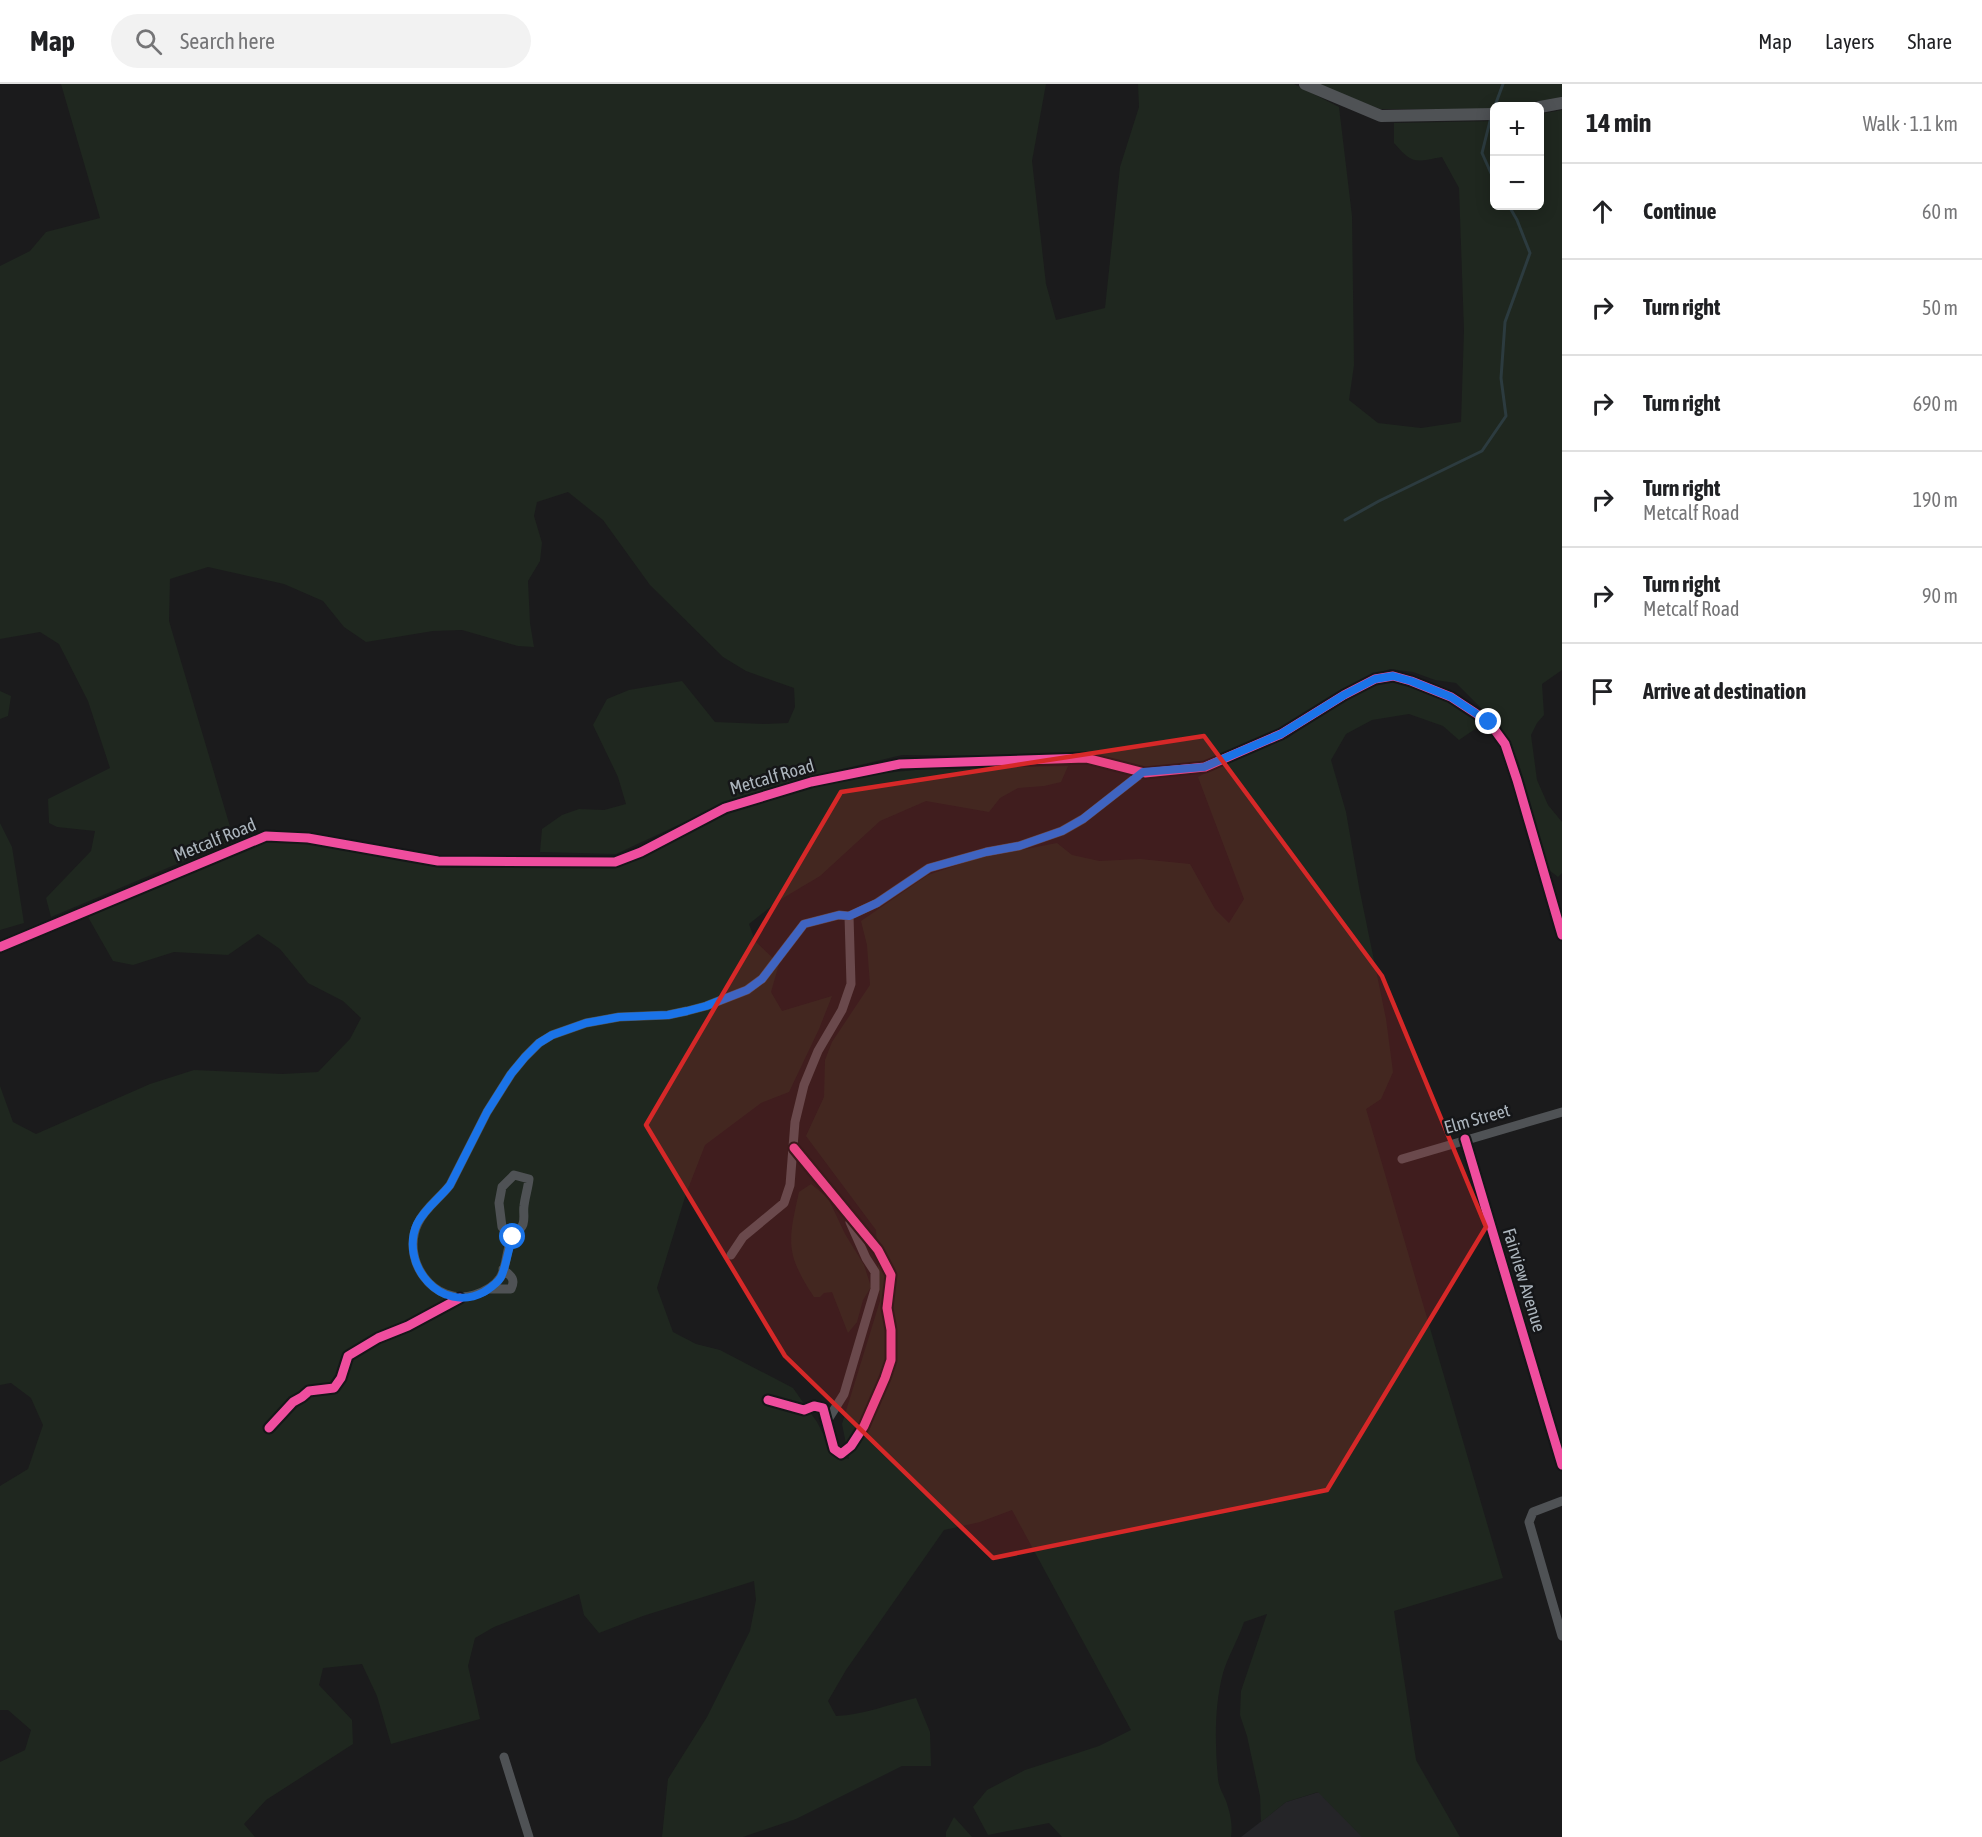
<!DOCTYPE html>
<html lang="en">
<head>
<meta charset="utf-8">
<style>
	:root { --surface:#fff; --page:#f2f2f2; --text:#202124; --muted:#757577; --line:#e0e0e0 }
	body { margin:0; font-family:"Asap Condensed",sans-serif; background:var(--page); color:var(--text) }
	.controls { position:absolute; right:18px; top:18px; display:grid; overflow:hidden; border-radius:9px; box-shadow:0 3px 15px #0003 }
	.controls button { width:54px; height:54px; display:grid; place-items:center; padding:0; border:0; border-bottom:2px solid var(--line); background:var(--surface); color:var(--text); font:30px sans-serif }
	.stop { position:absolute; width:18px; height:18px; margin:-14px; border:4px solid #1a73e8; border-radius:50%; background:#fff }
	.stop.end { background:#1a73e8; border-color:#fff; box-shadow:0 2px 6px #0008 }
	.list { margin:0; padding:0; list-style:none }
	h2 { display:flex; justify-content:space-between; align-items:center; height:78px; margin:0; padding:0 24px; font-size:26px }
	h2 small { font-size:20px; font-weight:400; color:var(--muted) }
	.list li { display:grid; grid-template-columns:39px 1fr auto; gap:18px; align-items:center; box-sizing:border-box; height:96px; padding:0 24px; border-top:2px solid var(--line) }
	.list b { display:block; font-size:22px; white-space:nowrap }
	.list p { margin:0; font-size:20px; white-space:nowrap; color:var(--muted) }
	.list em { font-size:20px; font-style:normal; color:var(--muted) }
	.icon { flex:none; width:33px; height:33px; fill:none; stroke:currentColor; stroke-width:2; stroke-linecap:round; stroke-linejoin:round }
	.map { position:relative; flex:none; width:1562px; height:1753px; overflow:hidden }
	header { display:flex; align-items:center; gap:36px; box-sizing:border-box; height:84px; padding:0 30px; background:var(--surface); border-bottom:2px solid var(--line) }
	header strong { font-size:28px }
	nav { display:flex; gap:33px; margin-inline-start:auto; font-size:21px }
	.search { width:420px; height:54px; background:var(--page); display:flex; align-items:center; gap:15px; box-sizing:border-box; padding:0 21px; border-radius:33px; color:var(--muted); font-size:22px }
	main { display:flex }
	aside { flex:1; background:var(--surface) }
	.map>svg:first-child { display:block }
	.built { fill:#252528 }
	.green { fill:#1f271f }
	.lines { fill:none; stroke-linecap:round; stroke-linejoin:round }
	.stream { stroke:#2c3b3f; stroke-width:3 }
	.minor { stroke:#4f5255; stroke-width:9 }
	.tertiary { stroke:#4f5255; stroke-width:12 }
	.cycleway-casing { stroke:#151618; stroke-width:13 }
	.cycleway { stroke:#ef4d9e; stroke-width:9 }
	.route { stroke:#1a73e8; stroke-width:8 }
	.marked { fill:#d62828; fill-opacity:0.2; stroke:#d62828; stroke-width:4.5; stroke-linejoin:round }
	.labels { text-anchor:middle; stroke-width:5; stroke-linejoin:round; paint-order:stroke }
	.street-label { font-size:18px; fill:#acb5bd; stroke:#151618 }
</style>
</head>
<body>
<header>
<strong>Map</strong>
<div class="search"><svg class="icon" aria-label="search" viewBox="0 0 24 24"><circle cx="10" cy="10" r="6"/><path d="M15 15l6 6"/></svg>Search here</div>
<nav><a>Map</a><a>Layers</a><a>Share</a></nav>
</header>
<main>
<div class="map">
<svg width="1562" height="1753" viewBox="0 0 1562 1753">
	<rect width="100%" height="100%" fill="#1b1b1c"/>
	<path class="built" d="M 1319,1708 L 1363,1753 L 1241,1753 L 1286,1718 Z"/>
	<path class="green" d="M 61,0 L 1046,0 L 1032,77 L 1046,200 L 1056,236 L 1105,224 L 1120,83 L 1139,23 L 1138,0 L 1294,0 L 1339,23 L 1352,132 L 1354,281 L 1349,316 L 1378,339 L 1421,344 L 1461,338 L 1464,246 L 1459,104 L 1442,73 C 1415,78 1413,81 1394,59 L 1394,39 L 1494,37 L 1494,122 L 1540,122 L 1540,30 L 1562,26 L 1562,586 L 1542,600 L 1544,631 L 1537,639 L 1531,651 L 1537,696 L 1548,721 L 1562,738 L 1562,789 L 1558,793 L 1549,786 L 1518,677 L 1499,642 L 1456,599 L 1435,596 L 1413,588 L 1390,585 L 1372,591 L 1279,647 L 1204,679 L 1144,684 L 1120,678 L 1066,671 L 1014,672 L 902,671 L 834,687 L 763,706 L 674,743 L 616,770 L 540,768 L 542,745 L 562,731 L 579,725 L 604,726 L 626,720 L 618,693 L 593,641 L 607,615 L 629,606 L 682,597 L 715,638 L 764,640 L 788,639 L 795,623 L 794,604 L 746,587 L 723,573 L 650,501 L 603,436 L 568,408 L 537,418 L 534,432 L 542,459 L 540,477 L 528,497 L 530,539 L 534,563 L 518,562 L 462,546 L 433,547 L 366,558 L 344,543 L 323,517 L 284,500 L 208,483 L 170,495 L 169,537 L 234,756 L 51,833 L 46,814 L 91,767 L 95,747 L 57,743 L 49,739 L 48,715 L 110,684 L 88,617 L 59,560 L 40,548 L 0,555 L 0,182 L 30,167 L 46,148 L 100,134 Z
		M 1315,0 L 1562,0 L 1562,13 L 1512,22 L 1494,22 L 1494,25 L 1380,25 Z
		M 1388,597 C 1418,601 1459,621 1481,641 L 1459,656 L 1443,642 L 1409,630 L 1372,636 L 1346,650 L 1331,676 L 1346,728 L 1359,803 L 1386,935 L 1393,988 L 1381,1015 L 1366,1025 L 1503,1494 L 1394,1527 L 1416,1676 L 1460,1753 L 1362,1753 L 1318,1708 L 1286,1718 L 1261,1738 L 1260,1712 L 1247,1652 L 1240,1631 L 1241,1607 L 1267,1530 L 1244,1538 C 1238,1556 1228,1572 1223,1589 C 1214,1623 1215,1661 1218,1695 C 1219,1704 1223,1709 1226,1717 C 1230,1728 1233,1741 1231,1753 L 1062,1753 L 1049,1739 L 988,1751 L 973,1723 L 987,1706 L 1025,1686 L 1099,1662 L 1131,1646 L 1012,1426 L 980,1438 L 944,1446 L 846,1586 L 828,1617 L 836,1632 C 864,1631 889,1620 916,1614 L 930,1648 L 931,1682 L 902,1682 L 796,1735 L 743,1753 L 662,1753 L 668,1695 L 707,1633 L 750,1547 L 756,1516 L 754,1497 L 643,1532 L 599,1549 L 584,1531 L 579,1510 L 494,1543 L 475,1554 L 468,1582 L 480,1635 L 391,1660 L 377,1612 L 362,1580 L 323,1584 L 319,1601 L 352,1636 L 353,1660 L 266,1716 L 244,1740 L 255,1753 L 0,1753 L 0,1678 L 25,1666 L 31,1646 L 8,1626 L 0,1626 L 0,1402 L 28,1385 L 43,1341 L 31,1314 L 11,1299 L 0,1301 L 0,1002 L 13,1038 L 36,1050 L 150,1000 L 194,986 L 282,990 L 318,988 L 350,955 L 361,934 L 343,917 L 308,899 L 280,865 L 258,850 L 228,871 L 174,868 L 133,881 L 113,877 L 88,833 L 267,757 L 305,759 L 369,769 L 441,784 L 612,783 L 729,729 L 817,701 L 876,690 L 924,685 L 1068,682 L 1061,698 L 1044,702 L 1018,704 L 1000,714 L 989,728 L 926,717 L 880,737 L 820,792 L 778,817 L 749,840 L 755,857 L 779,880 L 771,908 L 782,927 L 832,912 L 819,945 L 789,1008 L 761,1019 L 705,1061 L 686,1110 L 657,1204 L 673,1248 L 696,1260 L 720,1266 L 793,1304 L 817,1338 L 834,1371 L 849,1375 L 842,1340 L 880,1217 L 876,1146 L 806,1052 L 824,1013 L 825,976 L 832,958 L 870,901 L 867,861 L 861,837 L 928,791 L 975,775 L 1057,759 L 1072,771 L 1099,777 L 1140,775 L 1190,780 L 1215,825 L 1229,839 L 1244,815 L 1198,693 L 1250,667 L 1288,654 L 1314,634 L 1368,603 Z
		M 0,607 L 11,612 L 8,632 L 0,635 Z
		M 0,739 L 12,763 L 24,839 L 0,846 Z
		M 811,1100 L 828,1114 L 845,1150 L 864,1181 L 871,1203 L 863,1216 L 857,1238 L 848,1249 L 832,1208 L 824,1209 L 820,1213 L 814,1213 C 785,1169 788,1158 799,1108 Z
		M 954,1733 L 972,1753 L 946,1753 L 946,1748 Z"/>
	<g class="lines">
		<path class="stream" d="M 1493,27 L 1503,0
			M 1491,33 L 1482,69 L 1494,96
			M 1345,436 L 1379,417 L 1482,367 L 1506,332 L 1501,294 L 1505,238 L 1530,169 L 1517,136 L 1509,122"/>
		<path class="minor" d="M 0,863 L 266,752 L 308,754 L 438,777 L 615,778 L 641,768 L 725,724 L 811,698 L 900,680 L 1086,674 L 1145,689 L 1205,683 L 1281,650 L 1344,611 L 1375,595 L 1393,592 L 1411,597 L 1451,613 L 1489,638 L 1505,660 L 1517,696 L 1562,851
			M 1465,1055 L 1562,1381
			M 1402,1075 L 1562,1028
			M 512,1154 L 502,1143 L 499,1119 L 502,1103 L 514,1091 L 529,1095 C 528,1104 525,1113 524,1122 C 523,1128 525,1134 523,1140 C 521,1146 515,1149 512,1154 C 506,1166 507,1183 500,1194 C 494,1203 484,1208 474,1211 C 434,1223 400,1176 418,1139 C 425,1124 440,1114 450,1101 L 487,1028 L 511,990 L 525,973 L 539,959 L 552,951 L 586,939 L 619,933 L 668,931 L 687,927 L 706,922 L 747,906 L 762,895 L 804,840 L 839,831 L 849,832 L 877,819 L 929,784 L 986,768 L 1019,762 L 1062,747 L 1083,735 L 1143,688
			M 731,1171 L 743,1153 L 784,1119 L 790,1101 L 795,1038 L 804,1001 L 818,967 L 842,926 L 851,900 L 849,832
			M 488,1205 L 511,1205 C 516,1195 511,1192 503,1185
			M 768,1316 L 804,1326 L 814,1322 L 823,1324 L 834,1365 L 841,1370 L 851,1362 L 864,1342 L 885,1294 L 891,1276 L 891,1246 L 887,1224 L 891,1191 L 878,1166 L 794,1064
			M 827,1337 L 844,1310 L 875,1205 L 875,1188 L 866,1174 L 850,1138
			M 269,1344 L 293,1318 L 302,1313 L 309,1307 L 334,1304 L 341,1294 L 348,1272 L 378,1254 L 408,1242 L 460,1214
			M 1562,1417 L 1533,1428 L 1529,1438 L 1562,1552
			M 504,1673 L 529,1753"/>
		<path class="tertiary" d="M 1305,0 L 1381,32 L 1494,30
			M 1540,23 L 1562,19"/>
		<defs>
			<path id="cycleway" d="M 0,863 L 266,752 L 308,754 L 438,777 L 615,778 L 641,768 L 725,724 L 811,698 L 900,680 L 1086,674 L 1145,689 L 1205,683 L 1281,650 L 1344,611 L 1375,595 L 1393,592 L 1411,597 L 1451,613 L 1489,638 L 1505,660 L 1517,696 L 1562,851
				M 1465,1055 L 1562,1381
				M 768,1316 L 804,1326 L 814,1322 L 823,1324 L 834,1365 L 841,1370 L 851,1362 L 864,1342 L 885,1294 L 891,1276 L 891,1246 L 887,1224 L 891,1191 L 878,1166 L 794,1064
				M 269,1344 L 293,1318 L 302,1313 L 309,1307 L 334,1304 L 341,1294 L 348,1272 L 378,1254 L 408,1242 L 460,1214"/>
		</defs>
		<use href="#cycleway" class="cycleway-casing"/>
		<use href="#cycleway" class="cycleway"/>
	</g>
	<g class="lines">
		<path class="route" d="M 513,1153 C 508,1165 506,1183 501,1193 C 497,1200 490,1204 484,1208 C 441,1231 399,1180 417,1140 C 425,1124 440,1114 450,1101 L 487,1028 L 511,990 L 525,973 L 539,959 L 552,951 L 586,939 L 619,933 L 668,931 L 687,927 L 706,922 L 747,906 L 762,895 L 804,840 L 839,831 L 849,832 L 877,819 L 929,784 L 986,768 L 1019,762 L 1062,747 L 1083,735 L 1143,688 L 1204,683 L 1281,650 L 1344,611 L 1375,595 L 1393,592 L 1411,597 L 1451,613 L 1489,638"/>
	</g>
	<path class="marked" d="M 1204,652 L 1382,892 L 1486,1143 L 1327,1406 L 993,1474 L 785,1272 L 646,1041 L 841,708 Z"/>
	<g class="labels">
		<g class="street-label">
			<text transform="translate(772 693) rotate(-16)" y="6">Metcalf Road</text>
			<text transform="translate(215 756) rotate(-22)" y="6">Metcalf Road</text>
			<text transform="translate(1477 1035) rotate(-16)" y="6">Elm Street</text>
			<text transform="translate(1524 1196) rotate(73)" y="6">Fairview Avenue</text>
		</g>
	</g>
</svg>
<div class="controls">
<button>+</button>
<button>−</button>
</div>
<div class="stop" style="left:513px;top:1153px"></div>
<div class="stop end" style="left:1489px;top:638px"></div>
</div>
<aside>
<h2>14 min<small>Walk · 1.1 km</small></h2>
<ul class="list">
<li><svg class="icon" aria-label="ahead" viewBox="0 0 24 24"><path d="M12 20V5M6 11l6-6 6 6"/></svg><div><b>Continue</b></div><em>60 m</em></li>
<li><svg class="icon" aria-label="right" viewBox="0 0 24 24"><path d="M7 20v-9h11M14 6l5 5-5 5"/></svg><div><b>Turn right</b></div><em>50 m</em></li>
<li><svg class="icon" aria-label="right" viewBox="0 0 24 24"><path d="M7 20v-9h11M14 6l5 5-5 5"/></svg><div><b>Turn right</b></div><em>690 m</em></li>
<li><svg class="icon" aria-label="right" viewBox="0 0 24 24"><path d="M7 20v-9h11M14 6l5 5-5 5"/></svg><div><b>Turn right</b><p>Metcalf Road</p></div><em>190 m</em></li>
<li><svg class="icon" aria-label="right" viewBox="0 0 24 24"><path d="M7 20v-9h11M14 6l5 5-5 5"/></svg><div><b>Turn right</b><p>Metcalf Road</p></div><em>90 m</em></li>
<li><svg class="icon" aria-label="arrive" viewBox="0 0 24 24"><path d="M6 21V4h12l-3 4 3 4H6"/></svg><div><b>Arrive at destination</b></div></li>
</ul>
</aside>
</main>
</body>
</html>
